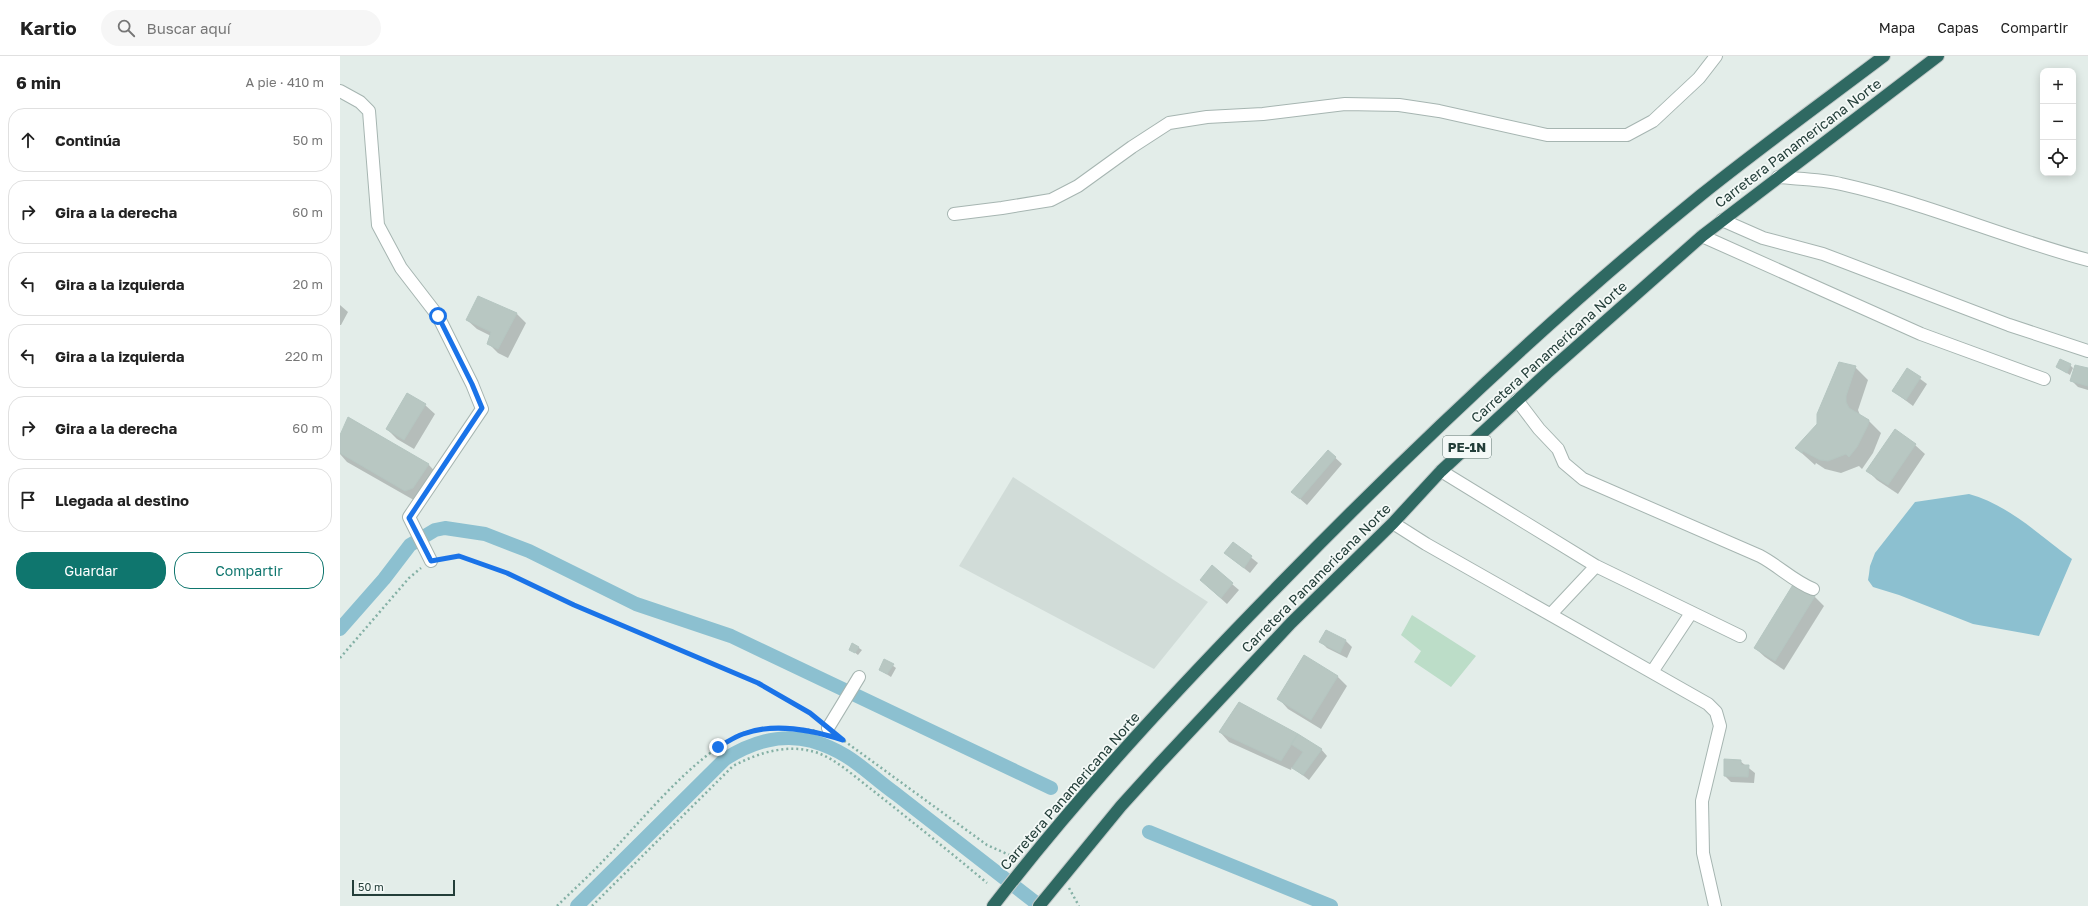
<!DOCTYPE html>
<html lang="es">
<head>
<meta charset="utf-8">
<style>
	:root { --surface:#fff; --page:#f6f6f6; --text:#222; --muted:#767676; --line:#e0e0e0; --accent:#0f766e }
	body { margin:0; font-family:"Golos Text",sans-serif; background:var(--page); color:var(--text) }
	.controls { position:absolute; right:12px; top:12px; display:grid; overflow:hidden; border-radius:8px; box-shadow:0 2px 10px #0003 }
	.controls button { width:36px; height:36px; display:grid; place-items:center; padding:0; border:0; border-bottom:1px solid var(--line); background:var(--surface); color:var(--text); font:20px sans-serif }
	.scale { position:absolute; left:12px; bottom:10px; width:103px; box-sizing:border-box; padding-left:4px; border:2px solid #233e39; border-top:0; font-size:11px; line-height:14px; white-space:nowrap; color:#233e39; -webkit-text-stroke:3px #f4f9f7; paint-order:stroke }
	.stop { position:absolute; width:12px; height:12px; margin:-9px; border:3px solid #1a73e8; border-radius:50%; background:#fff }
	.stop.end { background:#1a73e8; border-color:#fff; box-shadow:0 1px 4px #0008 }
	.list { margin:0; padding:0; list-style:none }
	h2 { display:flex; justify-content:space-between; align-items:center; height:52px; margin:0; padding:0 16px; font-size:17px }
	h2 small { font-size:13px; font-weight:400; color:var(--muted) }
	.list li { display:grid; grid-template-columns:26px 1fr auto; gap:12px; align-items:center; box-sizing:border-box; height:64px; margin:0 8px 8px; padding:0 8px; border:1px solid var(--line); border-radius:16px }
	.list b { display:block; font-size:15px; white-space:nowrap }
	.list em { font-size:13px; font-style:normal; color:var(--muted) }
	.actions { display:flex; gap:8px; padding:12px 16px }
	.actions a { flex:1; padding:9px 0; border:1px solid var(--accent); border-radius:16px; text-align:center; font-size:14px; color:var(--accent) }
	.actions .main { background:var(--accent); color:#fff }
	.icon { flex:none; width:22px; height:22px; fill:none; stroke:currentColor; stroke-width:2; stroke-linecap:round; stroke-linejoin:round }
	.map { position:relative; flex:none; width:1748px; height:850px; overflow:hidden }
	header { display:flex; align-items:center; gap:24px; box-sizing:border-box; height:56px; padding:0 20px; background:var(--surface); border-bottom:1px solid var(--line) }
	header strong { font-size:19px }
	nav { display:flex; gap:22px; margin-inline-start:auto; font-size:14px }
	.search { width:280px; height:36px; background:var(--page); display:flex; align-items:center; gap:10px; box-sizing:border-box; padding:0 14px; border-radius:22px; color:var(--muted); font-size:15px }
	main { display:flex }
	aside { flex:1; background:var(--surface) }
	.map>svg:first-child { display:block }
	.built { fill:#d1dcd8 }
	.green { fill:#bcddc8 }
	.water { fill:#8cc0d0 }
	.shadow { fill:#0003 }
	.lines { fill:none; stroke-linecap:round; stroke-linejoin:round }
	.canal { stroke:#8cc0d0; stroke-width:14 }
	.building { fill:#b8c7c2; stroke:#b5c6c1 }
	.minor-casing { stroke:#a6b5b1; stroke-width:14 }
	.highway-casing { stroke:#c1c9c8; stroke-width:14 }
	.path { stroke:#84b0a5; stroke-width:2.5; stroke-dasharray:2 3; stroke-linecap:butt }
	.minor { stroke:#fff; stroke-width:12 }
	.highway { stroke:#2f6962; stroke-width:12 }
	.route { stroke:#1a73e8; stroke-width:5 }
	.labels { text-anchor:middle; stroke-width:3.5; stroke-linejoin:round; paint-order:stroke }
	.shield { fill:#f4f9f7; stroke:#627672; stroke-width:1 }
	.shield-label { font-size:13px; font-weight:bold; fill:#233e39 }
	.street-label { font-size:14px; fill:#233e39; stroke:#f4f9f7 }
</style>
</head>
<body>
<header>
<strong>Kartio</strong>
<div class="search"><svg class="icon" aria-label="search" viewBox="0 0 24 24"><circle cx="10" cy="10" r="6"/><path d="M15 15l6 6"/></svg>Buscar aquí</div>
<nav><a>Mapa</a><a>Capas</a><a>Compartir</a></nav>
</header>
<main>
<aside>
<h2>6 min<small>A pie · 410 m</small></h2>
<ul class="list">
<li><svg class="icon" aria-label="ahead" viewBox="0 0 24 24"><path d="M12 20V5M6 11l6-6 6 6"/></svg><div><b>Continúa</b></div><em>50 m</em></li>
<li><svg class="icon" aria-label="right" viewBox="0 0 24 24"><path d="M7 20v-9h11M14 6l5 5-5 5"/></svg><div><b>Gira a la derecha</b></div><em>60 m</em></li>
<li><svg class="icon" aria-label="left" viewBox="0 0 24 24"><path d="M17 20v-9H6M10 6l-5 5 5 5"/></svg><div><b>Gira a la izquierda</b></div><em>20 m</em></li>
<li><svg class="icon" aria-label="left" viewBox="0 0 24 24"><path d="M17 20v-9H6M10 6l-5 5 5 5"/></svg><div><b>Gira a la izquierda</b></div><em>220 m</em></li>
<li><svg class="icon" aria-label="right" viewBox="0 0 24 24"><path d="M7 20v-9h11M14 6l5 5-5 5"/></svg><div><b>Gira a la derecha</b></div><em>60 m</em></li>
<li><svg class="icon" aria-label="arrive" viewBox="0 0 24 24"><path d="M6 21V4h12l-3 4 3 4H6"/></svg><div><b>Llegada al destino</b></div></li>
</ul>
<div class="actions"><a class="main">Guardar</a><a>Compartir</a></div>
</aside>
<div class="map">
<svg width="1748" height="850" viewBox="0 0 1748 850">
	<rect width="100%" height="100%" fill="#e3ede9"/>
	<path class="built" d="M 673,421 L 868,546 L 814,613 L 619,510 Z"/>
	<path class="green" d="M 1072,559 L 1136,600 L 1111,631 L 1074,606 L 1081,595 L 1061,579 Z"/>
	<path class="water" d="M 1629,438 C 1669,449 1699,479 1732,503 L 1699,580 L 1633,568 L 1559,539 L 1533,531 L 1528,524 L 1529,518 L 1530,510 L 1535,497 L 1575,446 Z"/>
	<path class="shadow" d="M 138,241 L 177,258 L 186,267 L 168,302 L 158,297 L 148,287 L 151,280 L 137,273 L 127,264 Z
		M 0,249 L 8,256 L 1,269 L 0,269 Z
		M 1730,309 L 1733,312 L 1730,319 L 1717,311 Z
		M 1515,311 L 1528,324 L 1518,354 L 1520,359 L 1528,364 L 1541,377 L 1533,397 L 1522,413 L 1519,410 L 1501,417 L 1485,413 L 1476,407 L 1475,409 L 1456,392 L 1478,368 Z
		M 1567,313 L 1587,328 L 1573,350 L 1553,335 Z
		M 1748,313 L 1748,334 L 1738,331 L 1731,324 Z
		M 85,349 L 95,358 L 74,393 L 57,383 L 47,373 Z
		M 9,362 L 89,409 L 101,422 L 79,447 L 7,406 L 0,398 L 0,381 Z
		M 1575,389 L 1585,398 L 1558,438 L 1537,424 L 1527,414 Z
		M 988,395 L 1002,408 L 967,449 L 959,442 Z
		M 893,487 L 918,507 L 910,517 L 885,497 Z
		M 872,511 L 899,534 L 887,548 L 867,530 Z
		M 1474,540 L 1484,550 L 1444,614 L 1425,601 L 1415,592 Z
		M 986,575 L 1006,585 L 1012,591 L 1007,602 L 987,592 L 981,586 Z
		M 513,588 L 522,594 L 518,599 L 510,593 Z
		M 545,604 L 556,612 L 551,621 L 540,614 Z
		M 997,620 L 1007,630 L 981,673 L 948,653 L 939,643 Z
		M 900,647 L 981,693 L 987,700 L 969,724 L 952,711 L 951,714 L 889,686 L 880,676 Z
		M 1400,705 L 1415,717 L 1414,727 L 1391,726 L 1385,720 Z"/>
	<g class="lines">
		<path class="canal" d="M 0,573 L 44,523 L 70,489 L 95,474 L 105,472 L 145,478 L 189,495 L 296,548 L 391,580 L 711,732
			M 809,776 L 991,850
			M 237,850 L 385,703 C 412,686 440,677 472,685 C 512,697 524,715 556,738 C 604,775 652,813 700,850"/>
	</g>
	<path class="building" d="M 138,240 L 177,257 L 158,293 L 147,288 L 151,276 L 126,264 Z
		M 1720,303 L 1731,308 L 1727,317 L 1716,311 Z
		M 1499,306 L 1516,310 L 1506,340 L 1506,346 L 1509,352 L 1529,364 L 1528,369 L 1517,391 L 1509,401 L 1506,398 L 1488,405 L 1480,404 L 1463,395 L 1462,397 L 1455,392 L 1477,368 L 1477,358 Z
		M 1735,309 L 1748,312 L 1748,330 L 1730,325 Z
		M 1567,312 L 1581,321 L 1566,344 L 1552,335 Z
		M 67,337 L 86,348 L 64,384 L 46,373 Z
		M 8,361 L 89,408 L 73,432 L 65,435 L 0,397 L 0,379 Z
		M 1555,373 L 1576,388 L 1548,429 L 1526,415 Z
		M 988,394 L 996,401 L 960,443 L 951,436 Z
		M 893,486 L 912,500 L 904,512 L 884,497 Z
		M 872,509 L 893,527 L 881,542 L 860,524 Z
		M 1454,527 L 1475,540 L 1435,605 L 1414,592 Z
		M 986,574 L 1006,584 L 1000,597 L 979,586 Z
		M 512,587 L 519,591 L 515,597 L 509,594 Z
		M 964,599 L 998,620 L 971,664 L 937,643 Z
		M 544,603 L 554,608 L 547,618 L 539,614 Z
		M 899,646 L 958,678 L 941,705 L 879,676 Z
		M 958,678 L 982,693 L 963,719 L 952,712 L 963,696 L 951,688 Z
		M 1384,703 L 1401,704 L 1401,709 L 1409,709 L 1408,721 L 1384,720 Z"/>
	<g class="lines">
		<defs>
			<path id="minor" d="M 0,35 L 20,46 L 29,55 L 38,169 L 61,212 L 98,260 L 132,328 L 142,353 L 69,461 L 91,505
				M 1438,121 C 1459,123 1481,123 1501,128 C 1586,147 1665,182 1748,204
				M 614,158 L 662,152 L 711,144 L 738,130 L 792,91 L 829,67 L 867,61 L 923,58 L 1005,48 L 1059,49 L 1099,55 L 1207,79 L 1287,79 L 1313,65 L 1359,22 L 1376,0
				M 1382,164 L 1423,182 L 1483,198 L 1669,269 L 1748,295
				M 1362,180 L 1581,278 L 1704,323
				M 1177,344 L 1199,373 L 1218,393 L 1224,407 L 1243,423 L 1420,500 C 1439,510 1453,525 1473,533
				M 1101,415 L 1256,510 L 1400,580
				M 1053,467 L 1086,488 L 1368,648 L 1376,656 L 1380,670 L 1362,745 L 1363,797 L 1375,850
				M 1211,558 L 1256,510
				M 1312,616 L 1351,557
				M 488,672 L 519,621"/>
			<path id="highway" d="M 653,850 C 742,735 841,629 942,526 C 1075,390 1213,259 1361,139 C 1421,91 1483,46 1544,0
				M 699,850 L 781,750 L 820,707 L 951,567 L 1053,467 L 1101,415 L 1207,317 L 1362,180 L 1598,0"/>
		</defs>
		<use href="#minor" class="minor-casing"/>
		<use href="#highway" class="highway-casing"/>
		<path class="path" d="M 102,503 L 119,500 L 167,517 L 234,549 L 418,627 L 470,657 L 480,665
			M 0,602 L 69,522 L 81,512
			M 497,680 L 503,684
			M 495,681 L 503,684 L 647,789 L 676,802
			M 729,832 L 739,850
			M 217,850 C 232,835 248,821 263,805 C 301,766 351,701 401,678 C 420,670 456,671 477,675
			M 252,850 L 393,710 C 420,696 449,687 478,697 C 497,704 515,721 531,733 C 570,764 609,795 647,827"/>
		<use href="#minor" class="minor"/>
		<use href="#highway" class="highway"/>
	</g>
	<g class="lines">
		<path class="route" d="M 98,260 L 132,328 L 142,352 L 69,462 L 89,501 L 91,505 L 119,500 L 167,517 L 234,549 L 418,627 L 470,657 L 503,684 C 472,674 435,666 403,678 C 394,681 386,687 378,691"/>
	</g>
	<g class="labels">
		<rect class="shield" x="1103" y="380" width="48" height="22" rx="3"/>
		<g class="shield-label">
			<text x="1127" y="396">PE-1N</text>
		</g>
		<g class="street-label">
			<text transform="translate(1458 87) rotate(-37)" y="5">Carretera Panamericana Norte</text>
			<text transform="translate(1209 296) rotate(-42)" y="5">Carretera Panamericana Norte</text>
			<text transform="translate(976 522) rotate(-45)" y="5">Carretera Panamericana Norte</text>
			<text transform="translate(730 735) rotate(-49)" y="5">Carretera Panamericana Norte</text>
		</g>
	</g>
</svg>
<div class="controls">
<button>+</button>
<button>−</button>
<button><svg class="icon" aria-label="locate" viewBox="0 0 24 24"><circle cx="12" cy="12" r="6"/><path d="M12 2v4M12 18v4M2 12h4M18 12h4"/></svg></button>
</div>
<div class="scale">50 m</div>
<div class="stop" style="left:98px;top:260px"></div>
<div class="stop end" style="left:378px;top:691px"></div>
</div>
</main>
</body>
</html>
